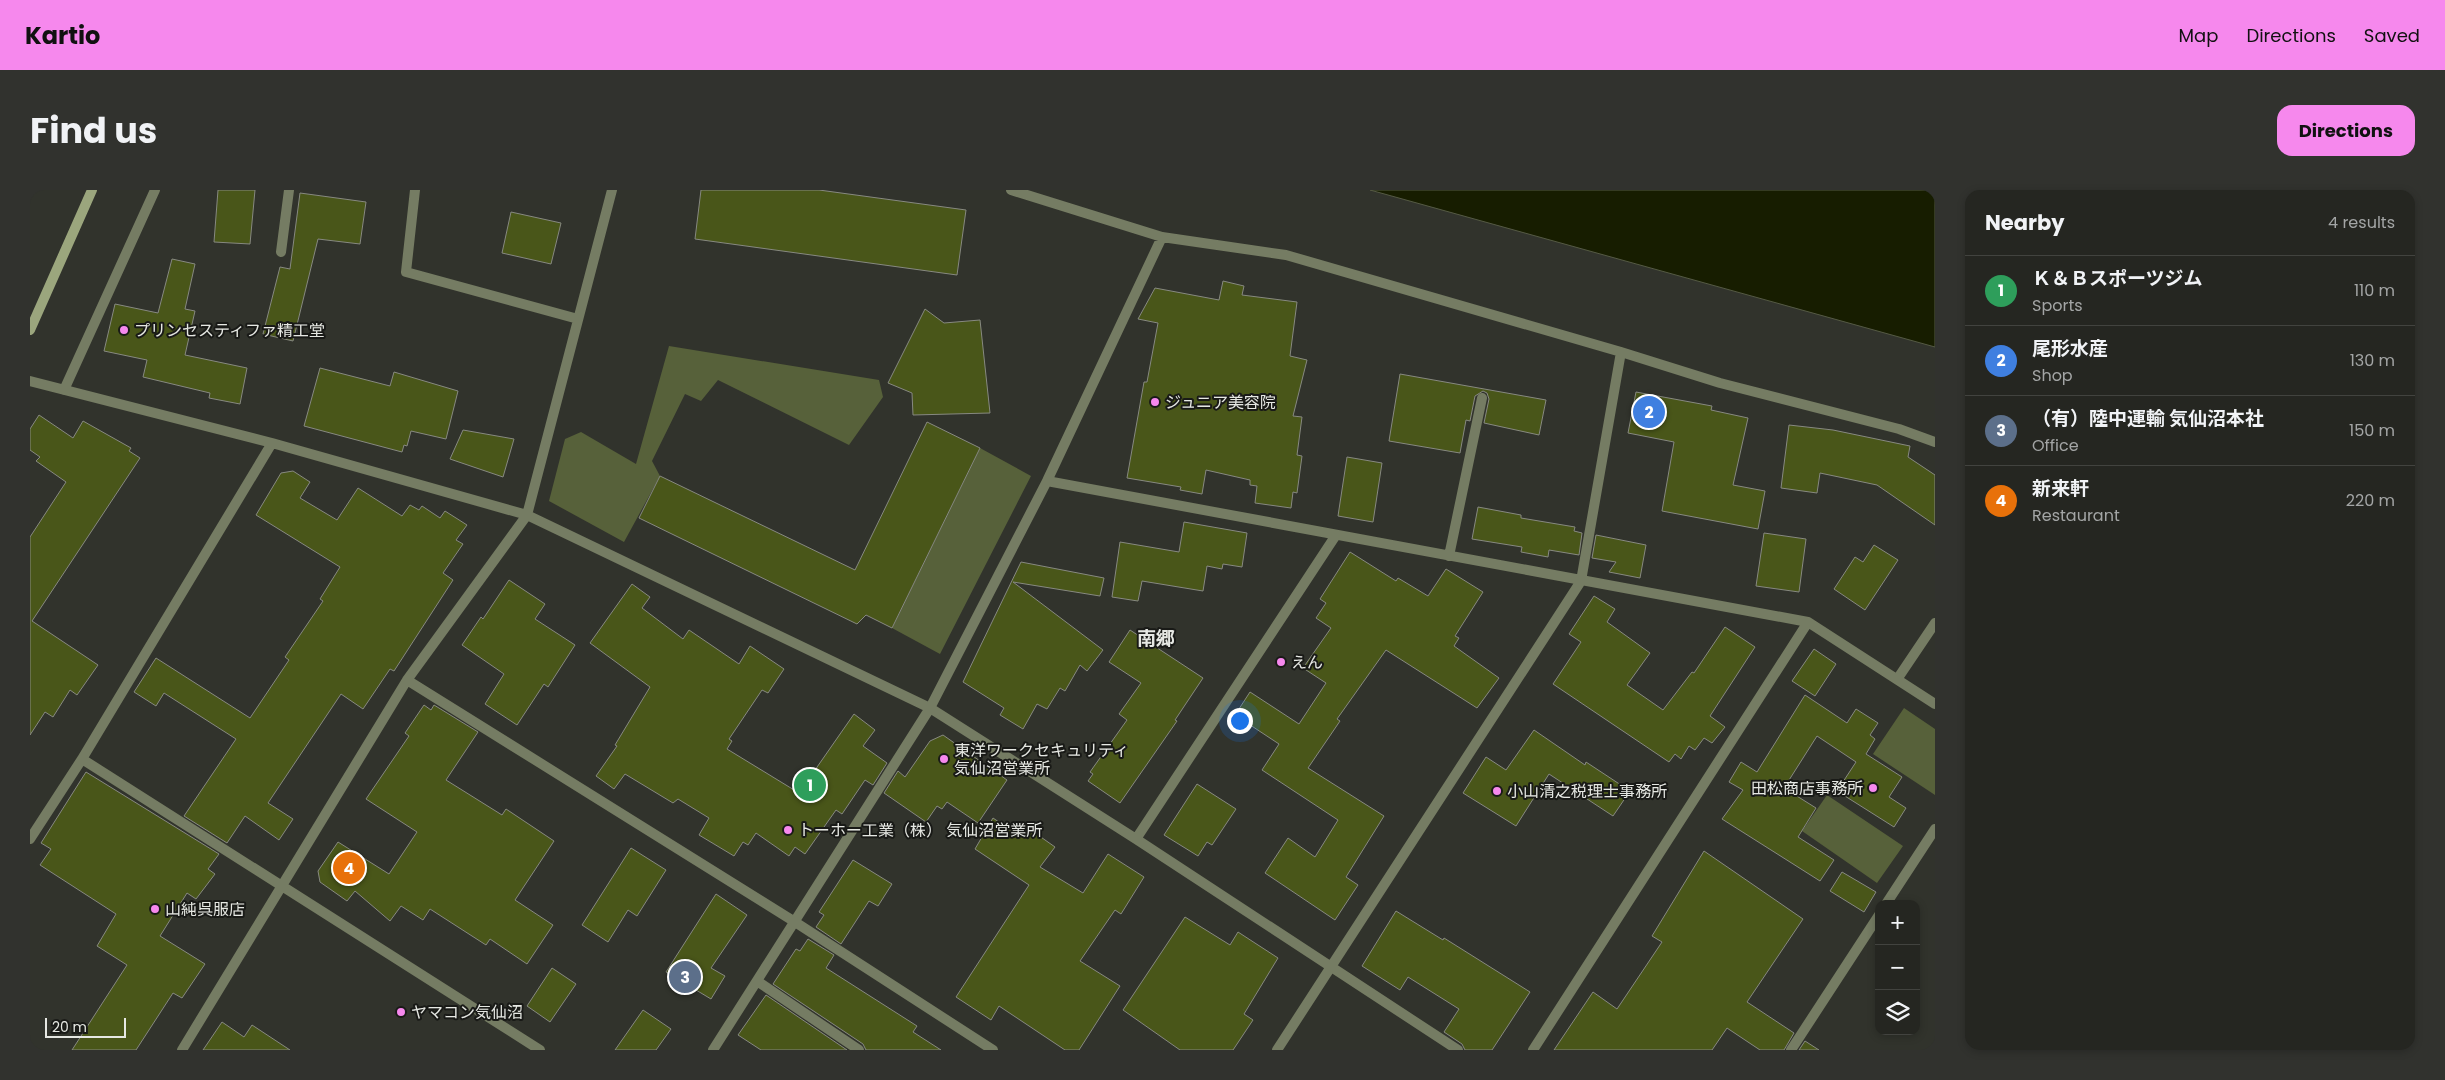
<!DOCTYPE html>
<html lang="en">
<head>
<meta charset="utf-8">
<style>
	:root { --surface:#252621; --page:#31322e; --text:#f1f3f6; --muted:#a3a5a5; --line:#42433f; --accent:#f688ed }
	body { margin:0; font-family:Poppins,"Noto Sans JP",sans-serif; background:var(--page); color:var(--text) }
	.controls { position:absolute; right:15px; bottom:15px; display:grid; overflow:hidden; border-radius:10px; box-shadow:0 2px 8px #0003 }
	.controls button { width:45px; height:45px; display:grid; place-items:center; padding:0; border:0; border-bottom:1px solid var(--line); background:var(--surface); color:var(--text); font:25px sans-serif }
	.scale { position:absolute; left:15px; bottom:12px; width:81px; box-sizing:border-box; padding-left:5px; border:2px solid #e6e8e3; border-top:0; font-size:14px; line-height:18px; white-space:nowrap; color:#e6e8e3; -webkit-text-stroke:4px #191a17; paint-order:stroke }
	.you { position:absolute; left:1209px; top:530px; width:18px; height:18px; margin:-12px; border:4px solid #fff; border-radius:50%; background:#1a73e8; box-shadow:0 0 0 8px #1a73e833 }
	.badge { display:grid; place-items:center; width:32px; height:32px; border-radius:50%; background:var(--accent); color:#fff; font-size:16px; font-weight:700 }
	.pin { position:absolute; translate:-50% -50%; border:2px solid #fff; box-shadow:0 1px 5px #0006 }
	.list { margin:0; padding:0; list-style:none }
	h2 { display:flex; justify-content:space-between; align-items:center; height:65px; margin:0; padding:0 20px; font-size:21px }
	h2 small { font-size:16px; font-weight:400; color:var(--muted) }
	.list li { display:grid; grid-template-columns:32px 1fr auto; gap:15px; align-items:center; box-sizing:border-box; height:70px; padding:0 20px; border-top:1px solid var(--line) }
	.list b { display:block; font-size:19px; white-space:nowrap }
	.list p { margin:0; font-size:16px; white-space:nowrap; color:var(--muted) }
	.list em { font-size:16px; font-style:normal; color:var(--muted) }
	.icon { flex:none; width:28px; height:28px; fill:none; stroke:currentColor; stroke-width:2; stroke-linecap:round; stroke-linejoin:round }
	.map { position:relative; flex:none; width:1905px; height:860px; overflow:hidden; border-radius:15px }
	header { display:flex; align-items:center; gap:30px; box-sizing:border-box; height:70px; padding:0 25px; background:var(--accent); color:#111 }
	header strong { font-size:24px }
	nav { display:flex; gap:28px; margin-inline-start:auto; font-size:18px }
	.intro { display:flex; align-items:center; justify-content:space-between; box-sizing:border-box; height:120px; padding:0 30px }
	h1 { margin:0; font-size:35px }
	.button { padding:12px 22px; border-radius:15px; background:var(--accent); color:#111; font-size:18px; font-weight:700 }
	main { display:flex; gap:30px; padding:0 30px }
	aside { flex:1; background:var(--surface); border-radius:15px; box-shadow:0 2px 8px #0003 }
	.map>svg:first-child { display:block }
	.green { fill:#57613a }
	.water { fill:#171d00; stroke:#555a44 }
	.building { fill:#495619; stroke:#878981 }
	.lines { fill:none; stroke-linecap:round; stroke-linejoin:round }
	.street { stroke:#757c63; stroke-width:10 }
	.secondary { stroke:#9ba67d; stroke-width:10 }
	.poi-dot { fill:#f688ed; stroke:#191a17; stroke-width:2 }
	.labels { text-anchor:middle; stroke-width:4; stroke-linejoin:round; paint-order:stroke }
	.poi-label { font-size:16px; fill:#e6e8e3; stroke:#191a17; text-anchor:start }
	.quarter-label { font-size:19px; font-weight:bold; fill:#e6e8e3; stroke:#191a17 }
</style>
</head>
<body>
<header>
<strong>Kartio</strong>
<nav><a>Map</a><a>Directions</a><a>Saved</a></nav>
</header>
<div class="intro"><h1>Find us</h1><a class="button">Directions</a></div>
<main>
<div class="map">
<svg width="1905" height="860" viewBox="0 0 1905 860">
	<rect width="100%" height="100%" fill="#31332c"/>
	<path class="green" d="M 639,156 L 849,190 L 853,207 L 819,255 L 688,190 L 671,211 L 655,204 L 622,271 L 630,286 L 594,352 L 519,311 L 535,249 L 551,242 L 606,274 Z
		M 950,258 L 1001,286 L 910,464 L 862,438 Z
		M 1874,518 L 1905,539 L 1905,605 L 1843,564 Z
		M 1797,605 L 1873,656 L 1847,693 L 1772,641 Z"/>
	<path class="water" d="M 1340,0 L 1905,0 L 1905,157 Z"/>
	<path class="building" d="M 188,0 L 225,0 L 220,54 L 184,52 Z
		M 671,0 L 789,0 L 936,20 L 927,85 L 665,49 Z
		M 270,3 L 336,12 L 330,54 L 288,49 L 263,151 L 233,144 L 250,77 L 260,79 Z
		M 481,22 L 531,33 L 521,74 L 472,63 Z
		M 142,69 L 165,74 L 155,119 L 165,121 L 155,165 L 217,178 L 210,214 L 179,208 L 180,203 L 113,187 L 117,170 L 74,161 L 85,114 L 128,123 Z
		M 1193,91 L 1214,96 L 1212,105 L 1267,112 L 1260,166 L 1277,170 L 1263,226 L 1272,227 L 1267,265 L 1272,266 L 1267,303 L 1263,302 L 1261,318 L 1225,313 L 1227,296 L 1220,295 L 1220,290 L 1176,280 L 1172,304 L 1150,300 L 1151,297 L 1097,288 L 1114,192 L 1117,192 L 1128,133 L 1108,129 L 1125,98 L 1189,110 Z
		M 895,119 L 914,133 L 950,130 L 960,223 L 883,225 L 882,203 L 858,193 Z
		M 290,178 L 360,196 L 364,182 L 428,201 L 416,249 L 381,241 L 377,256 L 374,255 L 372,262 L 274,236 Z
		M 1370,184 L 1516,210 L 1509,245 L 1454,233 L 1459,209 L 1457,203 L 1453,201 L 1445,206 L 1440,231 L 1436,230 L 1430,263 L 1359,251 Z
		M 1606,202 L 1682,216 L 1681,220 L 1718,228 L 1703,295 L 1735,301 L 1728,339 L 1632,321 L 1644,252 L 1598,243 Z
		M 9,225 L 43,248 L 53,231 L 101,258 L 99,261 L 110,268 L 2,431 L 68,475 L 47,505 L 40,500 L 23,527 L 15,522 L 0,545 L 0,347 L 36,292 L 6,271 L 10,267 L 0,260 L 0,239 Z
		M 897,232 L 950,258 L 862,438 L 836,425 L 827,434 L 609,328 L 630,286 L 825,380 Z
		M 1759,235 L 1803,240 L 1880,256 L 1878,267 L 1905,285 L 1905,335 L 1847,295 L 1790,283 L 1787,303 L 1751,298 Z
		M 433,240 L 484,249 L 473,287 L 420,269 Z
		M 1317,267 L 1352,273 L 1343,332 L 1308,326 Z
		M 263,281 L 280,292 L 270,308 L 307,330 L 328,298 L 372,326 L 380,315 L 389,320 L 392,316 L 410,328 L 415,321 L 437,335 L 426,350 L 433,354 L 413,383 L 423,390 L 364,481 L 360,479 L 333,519 L 311,504 L 238,613 L 263,629 L 249,650 L 215,626 L 197,653 L 154,626 L 206,549 L 134,503 L 126,516 L 104,502 L 126,468 L 220,528 L 259,470 L 255,467 L 293,411 L 290,409 L 310,377 L 226,325 L 251,283 Z
		M 1448,317 L 1491,325 L 1491,328 L 1545,337 L 1544,341 L 1552,343 L 1549,365 L 1519,360 L 1518,367 L 1491,362 L 1492,357 L 1442,349 Z
		M 1154,332 L 1217,343 L 1212,377 L 1193,374 L 1192,379 L 1177,376 L 1173,401 L 1112,391 L 1108,411 L 1082,407 L 1090,352 L 1149,362 Z
		M 1734,343 L 1776,349 L 1769,402 L 1726,396 Z
		M 1566,345 L 1616,355 L 1610,388 L 1579,382 L 1586,372 L 1562,368 Z
		M 1844,355 L 1868,370 L 1835,420 L 1804,399 L 1825,367 L 1833,372 Z
		M 1320,362 L 1366,391 L 1368,388 L 1398,406 L 1416,379 L 1453,402 L 1425,446 L 1429,448 L 1424,456 L 1469,488 L 1447,518 L 1356,460 L 1307,529 L 1310,531 L 1278,578 L 1354,626 L 1316,687 L 1328,695 L 1305,730 L 1235,683 L 1258,648 L 1285,667 L 1308,630 L 1232,580 L 1249,554 L 1205,525 L 1220,502 L 1269,534 L 1296,493 L 1273,478 L 1301,438 L 1286,428 L 1296,413 L 1290,409 Z
		M 991,372 L 1074,388 L 1070,406 L 983,392 L 1073,460 L 1057,481 L 1050,475 L 1035,501 L 1030,498 L 1017,519 L 1007,514 L 993,539 L 970,525 L 974,518 L 933,492 Z
		M 479,390 L 515,414 L 505,429 L 545,455 L 518,497 L 514,494 L 487,535 L 455,514 L 474,484 L 432,455 L 451,427 L 453,429 Z
		M 602,394 L 620,407 L 612,418 L 653,449 L 659,440 L 709,474 L 720,456 L 754,479 L 738,503 L 732,500 L 699,549 L 702,551 L 697,559 L 769,603 L 824,524 L 845,540 L 833,556 L 857,573 L 843,595 L 835,590 L 812,624 L 806,620 L 775,664 L 765,657 L 759,666 L 726,643 L 718,655 L 713,652 L 704,666 L 669,645 L 679,628 L 648,609 L 643,613 L 595,584 L 584,599 L 566,586 L 587,556 L 585,555 L 620,497 L 560,453 Z
		M 1564,406 L 1585,419 L 1577,432 L 1620,463 L 1597,495 L 1633,520 L 1662,482 L 1664,483 L 1695,437 L 1725,457 L 1680,526 L 1695,537 L 1682,553 L 1674,548 L 1665,560 L 1659,556 L 1651,569 L 1645,564 L 1639,572 L 1523,494 L 1551,452 L 1539,444 Z
		M 1100,440 L 1173,488 L 1145,530 L 1147,531 L 1090,613 L 1058,591 L 1063,584 L 1060,582 L 1097,530 L 1089,524 L 1111,493 L 1079,472 Z
		M 1784,459 L 1806,474 L 1785,506 L 1762,491 Z
		M 1775,505 L 1817,533 L 1826,519 L 1848,533 L 1840,545 L 1845,549 L 1836,564 L 1872,587 L 1859,607 L 1876,618 L 1864,637 L 1807,601 L 1826,572 L 1787,546 L 1754,598 L 1786,618 L 1768,647 L 1804,670 L 1790,691 L 1692,629 L 1713,600 L 1699,592 L 1711,572 L 1727,582 Z
		M 394,515 L 401,520 L 404,515 L 448,542 L 416,590 L 472,625 L 476,619 L 524,651 L 485,710 L 523,735 L 497,774 L 460,749 L 456,755 L 400,719 L 393,730 L 371,716 L 360,731 L 325,701 L 317,711 L 290,692 L 288,681 L 308,652 L 359,684 L 387,642 L 336,609 L 379,546 L 375,543 Z
		M 1504,540 L 1555,575 L 1556,572 L 1600,601 L 1583,626 L 1519,584 L 1486,636 L 1433,603 L 1456,567 L 1476,580 Z
		M 913,545 L 977,590 L 948,633 L 917,612 L 912,619 L 907,616 L 896,632 L 854,603 L 868,581 L 875,587 L 900,551 Z
		M 56,582 L 189,664 L 178,679 L 185,684 L 166,709 L 157,703 L 130,746 L 175,774 L 152,808 L 143,803 L 106,860 L 42,860 L 97,775 L 67,756 L 86,724 L 10,675 L 21,659 L 11,653 Z
		M 1167,594 L 1206,619 L 1182,655 L 1177,652 L 1168,666 L 1134,645 Z
		M 963,628 L 991,647 L 998,638 L 1025,657 L 1010,677 L 1053,703 L 1078,664 L 1114,687 L 1091,724 L 1085,720 L 1050,771 L 1090,796 L 1049,860 L 1035,860 L 969,816 L 961,830 L 926,807 L 999,695 L 945,659 Z
		M 601,658 L 636,680 L 607,726 L 598,720 L 578,752 L 552,735 Z
		M 1674,661 L 1773,729 L 1717,812 L 1764,843 L 1754,860 L 1730,860 L 1697,838 L 1682,860 L 1524,860 L 1563,802 L 1587,819 L 1632,752 L 1622,746 Z
		M 823,670 L 862,694 L 848,716 L 839,711 L 811,754 L 786,737 L 794,725 L 789,722 Z
		M 1812,682 L 1846,702 L 1834,722 L 1800,701 Z
		M 686,704 L 717,725 L 681,778 L 695,786 L 681,809 L 636,782 Z
		M 1366,721 L 1413,750 L 1414,748 L 1500,802 L 1462,860 L 1435,860 L 1432,854 L 1414,842 L 1429,819 L 1378,787 L 1370,800 L 1332,776 Z
		M 1155,727 L 1200,755 L 1208,742 L 1248,768 L 1214,824 L 1223,830 L 1203,860 L 1150,860 L 1093,820 Z
		M 778,749 L 804,765 L 796,778 L 887,836 L 883,842 L 911,860 L 836,860 L 833,854 L 743,794 L 766,759 L 770,761 Z
		M 522,778 L 546,794 L 520,832 L 497,816 Z
		M 736,805 L 817,860 L 731,860 L 708,845 Z
		M 613,820 L 641,839 L 626,860 L 585,860 Z
		M 192,832 L 214,847 L 222,835 L 260,860 L 173,860 Z
		M 1775,851 L 1789,860 L 1769,860 Z"/>
	<g class="lines">
		<path class="street" d="M 385,0 L 376,82 L 548,129
			M 981,0 L 1132,47 L 1256,65 L 1591,162 L 1690,193 L 1869,239 L 1905,252
			M 251,62 L 259,0
			M 0,191 L 242,253 L 497,325 L 900,518 L 1106,649 L 1428,860
			M 34,200 L 125,0
			M 1017,291 L 1778,432 L 1905,514
			M 1419,366 L 1452,208
			M 1868,488 L 1905,433
			M 377,490 L 765,732 L 963,860
			M 52,569 L 510,860
			M 0,649 L 52,569 L 242,253
			M 1106,649 L 1306,345
			M 1856,714 L 1905,639
			M 727,791 L 829,860
			M 152,860 L 377,490 L 497,325 L 582,0
			M 683,860 L 900,518 L 1017,291 L 1132,47
			M 1247,860 L 1551,391 L 1591,162
			M 1503,860 L 1778,432
			M 1761,860 L 1849,725"/>
		<path class="secondary" d="M 0,140 L 62,0"/>
	</g>
	<g class="poi-dot">
		<circle cx="94" cy="140" r="5"/>
		<circle cx="1125" cy="212" r="5"/>
		<circle cx="1251" cy="472" r="5"/>
		<circle cx="914" cy="569" r="5"/>
		<circle cx="1843" cy="598" r="5"/>
		<circle cx="1467" cy="601" r="5"/>
		<circle cx="758" cy="640" r="5"/>
		<circle cx="125" cy="719" r="5"/>
		<circle cx="371" cy="822" r="5"/>
	</g>
	<g class="labels">
		<g class="poi-label">
			<text x="104" y="146">プリンセスティファ精工堂</text>
			<text x="1135" y="218">ジュニア美容院</text>
			<text x="1261" y="478">えん</text>
			<text x="924" y="566">東洋ワークセキュリティ<tspan x="924" dy="18">気仙沼営業所</tspan></text>
			<text x="1833" y="604" text-anchor="end">田松商店事務所</text>
			<text x="1477" y="607">小山清之税理士事務所</text>
			<text x="768" y="646">トーホー工業（株） 気仙沼営業所</text>
			<text x="135" y="725">山純呉服店</text>
			<text x="381" y="828">ヤマコン気仙沼</text>
		</g>
		<g class="quarter-label">
			<text x="1126" y="455">南郷</text>
		</g>
	</g>
</svg>
<div class="controls">
<button>+</button>
<button>−</button>
<button><svg class="icon" aria-label="layers" viewBox="0 0 24 24"><path d="M12 4l9 5-9 5-9-5zM3 14l9 5 9-5"/></svg></button>
</div>
<div class="scale">20 m</div>
<div class="you"></div>
<div class="pin badge" style="left:780px;top:595px;background:#2e9e5b">1</div>
<div class="pin badge" style="left:1619px;top:222px;background:#3f7fe0">2</div>
<div class="pin badge" style="left:655px;top:787px;background:#5c6f8a">3</div>
<div class="pin badge" style="left:319px;top:678px;background:#e8710a">4</div>
</div>
<aside>
<h2>Nearby<small>4 results</small></h2>
<ul class="list">
<li><span class="badge" style="background:#2e9e5b">1</span><div><b>Ｋ＆Ｂスポーツジム</b><p>Sports</p></div><em>110 m</em></li>
<li><span class="badge" style="background:#3f7fe0">2</span><div><b>尾形水産</b><p>Shop</p></div><em>130 m</em></li>
<li><span class="badge" style="background:#5c6f8a">3</span><div><b>（有）陸中運輸 気仙沼本社</b><p>Office</p></div><em>150 m</em></li>
<li><span class="badge" style="background:#e8710a">4</span><div><b>新来軒</b><p>Restaurant</p></div><em>220 m</em></li>
</ul>
</aside>
</main>
</body>
</html>
